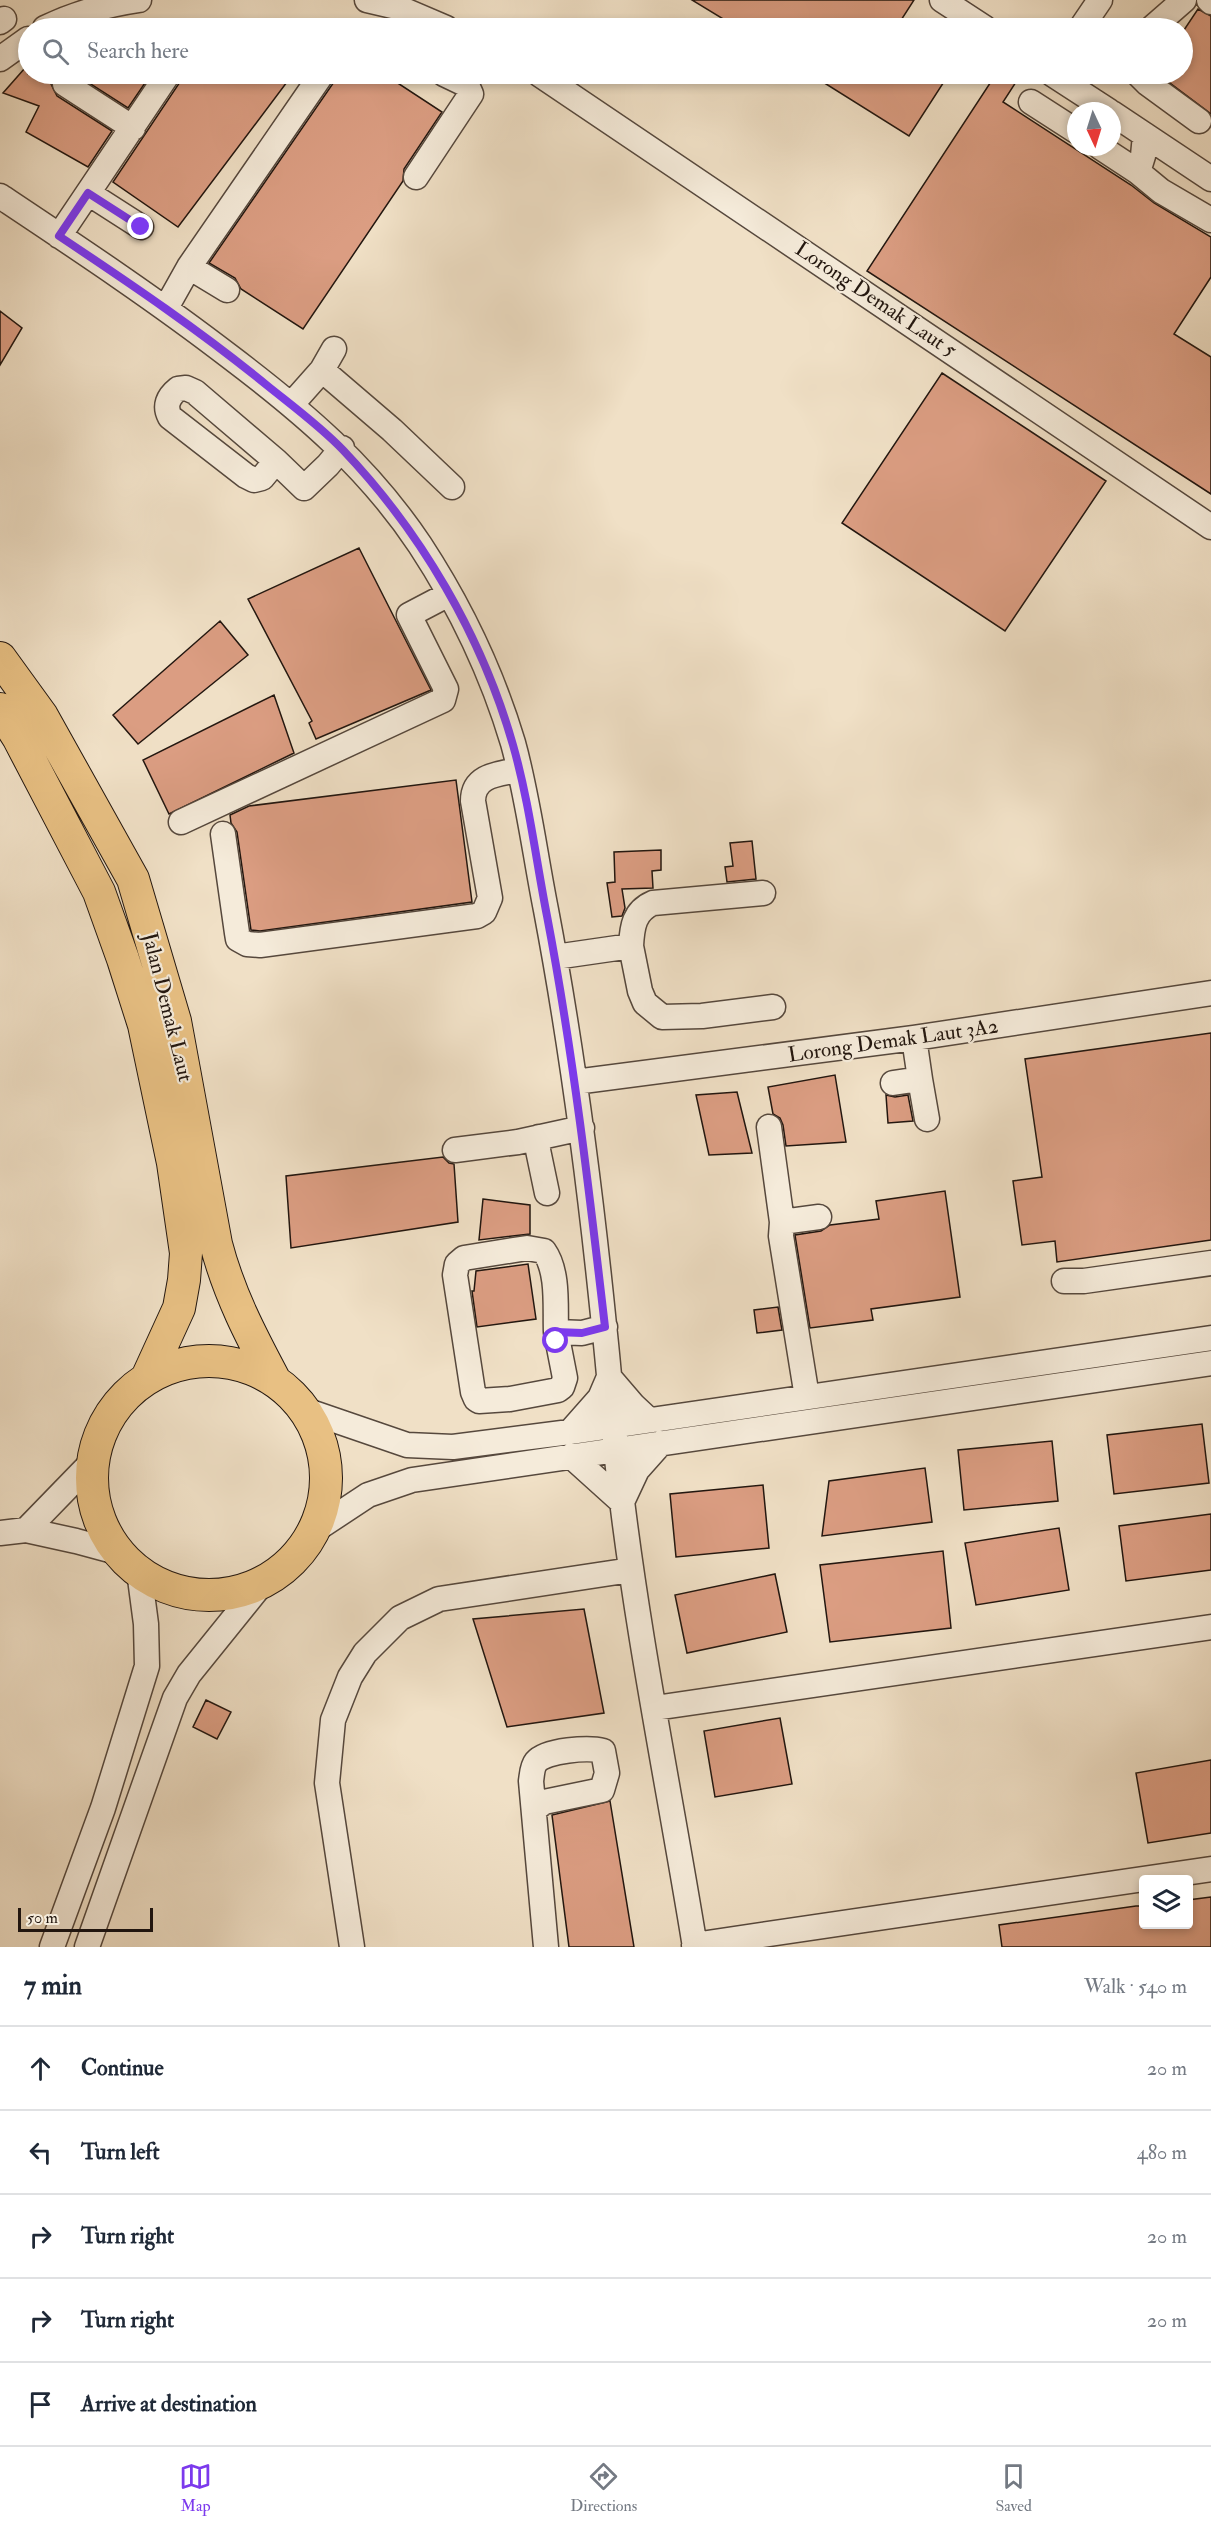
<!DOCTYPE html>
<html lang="en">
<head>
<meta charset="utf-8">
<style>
	:root { --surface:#fff; --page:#f6f6f7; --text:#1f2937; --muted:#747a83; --line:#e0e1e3; --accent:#7c3aed }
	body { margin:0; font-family:"IM FELL Double Pica",serif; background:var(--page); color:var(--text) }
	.controls { position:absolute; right:18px; bottom:18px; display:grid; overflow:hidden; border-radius:6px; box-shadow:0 3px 9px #0003 }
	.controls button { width:54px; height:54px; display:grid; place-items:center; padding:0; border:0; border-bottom:2px solid var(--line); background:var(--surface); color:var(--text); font:30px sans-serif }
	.compass { position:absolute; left:1067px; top:102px; width:54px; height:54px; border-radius:50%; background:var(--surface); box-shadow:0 3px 9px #0003; rotate:176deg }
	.scale { position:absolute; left:18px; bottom:15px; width:135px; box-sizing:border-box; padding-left:6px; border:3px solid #22160f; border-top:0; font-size:16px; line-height:21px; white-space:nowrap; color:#22160f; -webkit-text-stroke:4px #f5ebda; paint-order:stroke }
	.stop { position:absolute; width:18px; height:18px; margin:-14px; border:4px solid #7c3aed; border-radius:50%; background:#fff }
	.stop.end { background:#7c3aed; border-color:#fff; box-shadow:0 2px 6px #0008 }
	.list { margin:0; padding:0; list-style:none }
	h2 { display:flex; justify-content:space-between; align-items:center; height:78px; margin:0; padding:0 24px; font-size:26px }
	h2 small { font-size:20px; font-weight:400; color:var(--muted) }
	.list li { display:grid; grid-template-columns:39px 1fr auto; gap:18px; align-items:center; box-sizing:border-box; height:84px; padding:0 24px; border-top:2px solid var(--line) }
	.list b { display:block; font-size:22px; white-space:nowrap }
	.list em { font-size:20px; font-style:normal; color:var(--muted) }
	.icon { flex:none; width:33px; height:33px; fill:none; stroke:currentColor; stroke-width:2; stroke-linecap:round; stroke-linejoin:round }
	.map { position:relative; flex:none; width:1211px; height:1947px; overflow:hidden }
	.search { position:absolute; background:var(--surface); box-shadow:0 3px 9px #0003; left:18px; right:18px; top:18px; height:66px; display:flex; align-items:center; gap:15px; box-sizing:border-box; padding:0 21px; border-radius:33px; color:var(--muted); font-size:22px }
	.sheet { height:498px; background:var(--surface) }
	nav { display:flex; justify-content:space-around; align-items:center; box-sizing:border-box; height:84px; border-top:2px solid var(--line); background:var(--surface); font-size:16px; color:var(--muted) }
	nav a { display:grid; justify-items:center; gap:3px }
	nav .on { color:var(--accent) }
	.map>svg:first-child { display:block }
	.building { fill:#db9d82; stroke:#22160f; stroke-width:1.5 }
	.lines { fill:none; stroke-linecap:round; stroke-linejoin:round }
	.minor-casing { stroke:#56483d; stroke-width:27 }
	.major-casing { stroke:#22160f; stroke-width:34 }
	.minor { stroke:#f5ebda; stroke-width:24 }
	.major { stroke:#e8c083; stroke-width:32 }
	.route { stroke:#7c3aed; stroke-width:8 }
	.labels { text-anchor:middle; stroke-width:4.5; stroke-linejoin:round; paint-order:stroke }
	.street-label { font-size:21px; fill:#22160f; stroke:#f5ebda }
</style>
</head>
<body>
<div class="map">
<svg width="1211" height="1947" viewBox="0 0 1211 1947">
	<rect width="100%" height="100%" fill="#f0e0c6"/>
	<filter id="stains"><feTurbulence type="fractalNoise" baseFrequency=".00333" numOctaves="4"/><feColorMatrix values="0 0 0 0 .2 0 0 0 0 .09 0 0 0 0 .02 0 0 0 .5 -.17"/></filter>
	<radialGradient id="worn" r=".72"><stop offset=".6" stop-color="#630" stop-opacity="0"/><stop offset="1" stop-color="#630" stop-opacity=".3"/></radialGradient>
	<path class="building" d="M 692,0 L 914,0 L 896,28 L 738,28 Z
		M 1198,9 L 1211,16 L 1211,114 L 1158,74 L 1182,74 L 1182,33 Z
		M 25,68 L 28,70 L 28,74 L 56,74 L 51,84 L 57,96 L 112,131 L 88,167 L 26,132 L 39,106 L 3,93 Z
		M 75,74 L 128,74 L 145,83 L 128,108 Z
		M 182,74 L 293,74 L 178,227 L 113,182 L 180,82 Z
		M 336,74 L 384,74 L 442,112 L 404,169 L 403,181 L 303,329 L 241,289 L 235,278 L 209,263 L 334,82 Z
		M 810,74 L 949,74 L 909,136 Z
		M 996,74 L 1010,74 L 1018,79 L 1003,102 L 1131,185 L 1154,203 L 1211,237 L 1211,277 L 1174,334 L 1211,357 L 1211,494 L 867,271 Z
		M 0,311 L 22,328 L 0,365 Z
		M 942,373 L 1106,481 L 1005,631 L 842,523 Z
		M 359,548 L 431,690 L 316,739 L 309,723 L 312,721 L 248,599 Z
		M 220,621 L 248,655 L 138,744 L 113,715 Z
		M 274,695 L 294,753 L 169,814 L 143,760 Z
		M 456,780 L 472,902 L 260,931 L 251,930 L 237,832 L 231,823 L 230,815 L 249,806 Z
		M 752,841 L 756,879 L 727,882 L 725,867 L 733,866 L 730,843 Z
		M 661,850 L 661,870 L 652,871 L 653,888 L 622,889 L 625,908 L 622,916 L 612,917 L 607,883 L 615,882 L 614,852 Z
		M 1211,1033 L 1211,1240 L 1057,1262 L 1055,1241 L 1022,1245 L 1013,1181 L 1042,1177 L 1025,1059 Z
		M 835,1075 L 846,1142 L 786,1146 L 783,1125 L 780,1118 L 773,1114 L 768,1087 Z
		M 737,1092 L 752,1153 L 709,1155 L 696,1095 Z
		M 886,1095 L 895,1097 L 908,1095 L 913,1121 L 888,1123 Z
		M 443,1157 L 449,1163 L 454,1164 L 458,1222 L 291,1248 L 286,1176 Z
		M 945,1191 L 960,1297 L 871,1309 L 873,1320 L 810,1328 L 795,1235 L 821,1231 L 830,1225 L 879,1219 L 876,1201 Z
		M 483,1199 L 530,1205 L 530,1234 L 479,1240 Z
		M 528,1264 L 536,1319 L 477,1327 L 472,1291 L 474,1291 L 476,1271 Z
		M 778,1307 L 782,1330 L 757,1333 L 754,1310 Z
		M 1202,1424 L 1209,1483 L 1114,1494 L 1107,1435 Z
		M 1052,1441 L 1058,1501 L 964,1510 L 958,1450 Z
		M 925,1468 L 932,1522 L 822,1536 L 829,1481 Z
		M 763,1485 L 769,1548 L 676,1557 L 670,1494 Z
		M 1211,1514 L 1211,1570 L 1126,1581 L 1119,1526 Z
		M 1059,1528 L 1069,1590 L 976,1605 L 965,1543 Z
		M 943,1551 L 951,1628 L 830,1642 L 820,1565 Z
		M 775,1574 L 787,1632 L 687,1653 L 675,1595 Z
		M 584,1609 L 604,1713 L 507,1727 L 473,1619 Z
		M 206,1700 L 231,1712 L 217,1739 L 193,1727 Z
		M 780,1718 L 792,1784 L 715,1797 L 704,1731 Z
		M 1211,1760 L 1211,1833 L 1148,1843 L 1136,1773 Z
		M 610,1801 L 634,1947 L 569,1947 L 552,1815 Z
		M 1211,1897 L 1211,1947 L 1002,1947 L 999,1925 L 1136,1906 L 1143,1906 L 1143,1924 L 1188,1924 L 1188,1900 Z"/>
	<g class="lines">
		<defs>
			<path id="minor" d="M 367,0 L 397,7 L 446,28
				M 942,0 L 985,28
				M 1209,0 L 1211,2
				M 0,22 L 4,19
				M 45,28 C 76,13 105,5 139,0
				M 1081,28 L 1100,0
				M 1152,28 L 1184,0
				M 0,59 L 28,39
				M 539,74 L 1211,527
				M 1052,74 L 1109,111
				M 1138,74 L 1147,83 L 1199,121
				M 65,84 L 133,128
				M 1031,102 L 1076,131
				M 1112,113 L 1211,179
				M 1145,135 L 1143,156 L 1138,172 L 1161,191 L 1211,220
				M 1100,147 L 1138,172
				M 416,177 L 471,94 L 467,85 L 444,74
				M 88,193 L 141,227
				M 0,196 C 78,248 155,299 229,356 C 303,412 368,467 420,545 C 460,606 492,673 513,743 C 528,797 535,855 546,910 C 572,1047 590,1186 604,1325 C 610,1378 613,1431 620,1484 C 638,1639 670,1793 695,1947
				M 59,236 L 168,74
				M 189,267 L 227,290
				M 166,308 L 189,267 L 322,74
				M 322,370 L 334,349
				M 186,388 L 195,392 L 276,461 L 262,478 L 254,480 L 246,476 L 170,417 C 164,406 168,397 178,389 Z
				M 291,405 L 322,370 L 392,430 L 452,487
				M 276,461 L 304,488 L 328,465 L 342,448
				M 181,822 L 443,700 L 446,689 L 409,615 L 449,594
				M 223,834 L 237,933 L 238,939 L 247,944 L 260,945 L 477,916 L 484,912 L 490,898 L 473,801 C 473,775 498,774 519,770
				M 631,946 L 640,991 L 645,1003 L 662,1017 L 702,1016 L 773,1007
				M 555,957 L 631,946 C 632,927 634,911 653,903 L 763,893
				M 920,1079 L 927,1119
				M 575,1082 L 914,1038 L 1211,993
				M 893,1083 L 920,1079 L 914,1038
				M 769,1127 L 782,1222
				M 539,1137 L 538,1150 L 547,1193
				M 455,1150 L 518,1142 L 582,1128
				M 1064,1281 L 1084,1281 L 1211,1263
				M 556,1332 C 555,1308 559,1272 544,1251 L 527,1248 L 464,1258 L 457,1264 L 455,1275 L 473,1392 L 476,1399 L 479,1401 L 510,1399 L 558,1390 L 562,1387 L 565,1378 L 556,1332 L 582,1333 L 605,1327
				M 609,1377 L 633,1405 L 649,1420
				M 807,1397 L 781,1236 L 782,1222 L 819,1217
				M 305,1410 L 407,1445 L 453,1447 L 570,1432 L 1211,1338
				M 570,1432 L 600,1398 L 609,1377
				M 571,1456 L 622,1502
				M 622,1502 L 637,1470 L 661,1443
				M 26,1530 L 92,1462
				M 315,1530 L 368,1495 L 412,1480 L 1211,1363
				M 0,1533 L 26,1530 L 76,1541 L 113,1551 L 129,1563
				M 655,1708 L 1211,1627
				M 534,1810 L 544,1802 L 602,1790 L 607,1773 L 603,1751 C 589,1747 546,1750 536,1762 C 532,1767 532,1775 531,1781 L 546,1947
				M 694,1945 L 1211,1869
				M 52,1947 L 103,1808 L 147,1666 L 146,1624 L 139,1571
				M 87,1947 L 175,1698 L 189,1674 L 264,1581
				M 352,1947 L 327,1783 L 333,1720 L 350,1677 L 365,1653 L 400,1618 L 439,1599 L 631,1570"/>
			<path id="major" d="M 0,658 L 42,716 L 133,879 L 175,1021 L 216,1244 C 229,1294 251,1336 275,1381
				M 0,709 L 18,737 L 99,892 L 123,959 L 144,1025 L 173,1163 L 186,1253 L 184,1280 L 179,1308 L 147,1378
				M92 1478a117 117 0 1 1 234 0a117 117 0 1 1-234 0Z"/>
		</defs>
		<use href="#minor" class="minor-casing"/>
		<use href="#major" class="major-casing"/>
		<use href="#minor" class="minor"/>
		<use href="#major" class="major"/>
	</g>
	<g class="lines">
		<path class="route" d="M 141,227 L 88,193 L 59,236 C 131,284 202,332 269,387 C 294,407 321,427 343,450 C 421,532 482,636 513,745 C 529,801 536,860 547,916 C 573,1052 589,1189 605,1327 L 582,1333 L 556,1332 L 556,1341"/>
	</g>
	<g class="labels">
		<g class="street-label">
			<text transform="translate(876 299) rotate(34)" y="7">Lorong Demak Laut 5</text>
			<text transform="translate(168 1007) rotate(76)" y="7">Jalan Demak Laut</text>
			<text transform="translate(893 1040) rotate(-8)" y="7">Lorong Demak Laut 3A2</text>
		</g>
	</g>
	<rect width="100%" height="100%" filter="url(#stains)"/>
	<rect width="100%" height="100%" fill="url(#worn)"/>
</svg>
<div class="controls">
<button><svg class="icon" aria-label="layers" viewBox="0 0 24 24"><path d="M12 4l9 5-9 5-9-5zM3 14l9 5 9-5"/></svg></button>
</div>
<svg class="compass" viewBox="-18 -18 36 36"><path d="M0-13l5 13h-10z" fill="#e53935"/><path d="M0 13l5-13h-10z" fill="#747a83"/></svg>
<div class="scale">50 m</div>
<div class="stop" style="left:556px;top:1341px"></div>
<div class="stop end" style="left:141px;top:227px"></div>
<div class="search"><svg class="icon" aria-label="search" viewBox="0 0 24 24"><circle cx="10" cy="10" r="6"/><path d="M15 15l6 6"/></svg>Search here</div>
</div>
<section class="sheet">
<h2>7 min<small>Walk · 540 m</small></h2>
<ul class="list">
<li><svg class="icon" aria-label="ahead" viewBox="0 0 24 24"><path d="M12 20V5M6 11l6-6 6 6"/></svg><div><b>Continue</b></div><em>20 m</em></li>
<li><svg class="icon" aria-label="left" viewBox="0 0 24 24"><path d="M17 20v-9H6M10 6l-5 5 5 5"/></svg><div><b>Turn left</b></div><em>480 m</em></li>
<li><svg class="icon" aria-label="right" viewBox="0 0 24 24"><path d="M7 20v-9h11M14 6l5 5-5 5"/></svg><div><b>Turn right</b></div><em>20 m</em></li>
<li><svg class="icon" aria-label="right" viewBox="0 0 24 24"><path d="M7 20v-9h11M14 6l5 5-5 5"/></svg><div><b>Turn right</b></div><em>20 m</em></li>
<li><svg class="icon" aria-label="arrive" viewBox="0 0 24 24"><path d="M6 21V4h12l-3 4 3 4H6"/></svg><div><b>Arrive at destination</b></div></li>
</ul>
</section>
<nav>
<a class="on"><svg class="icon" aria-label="map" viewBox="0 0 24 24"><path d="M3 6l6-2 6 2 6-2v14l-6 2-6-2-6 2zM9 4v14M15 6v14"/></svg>Map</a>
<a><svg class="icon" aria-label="directions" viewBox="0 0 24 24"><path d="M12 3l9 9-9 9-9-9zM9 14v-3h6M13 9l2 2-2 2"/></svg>Directions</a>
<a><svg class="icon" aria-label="saved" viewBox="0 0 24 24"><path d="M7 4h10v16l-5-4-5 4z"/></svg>Saved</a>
</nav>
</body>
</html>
